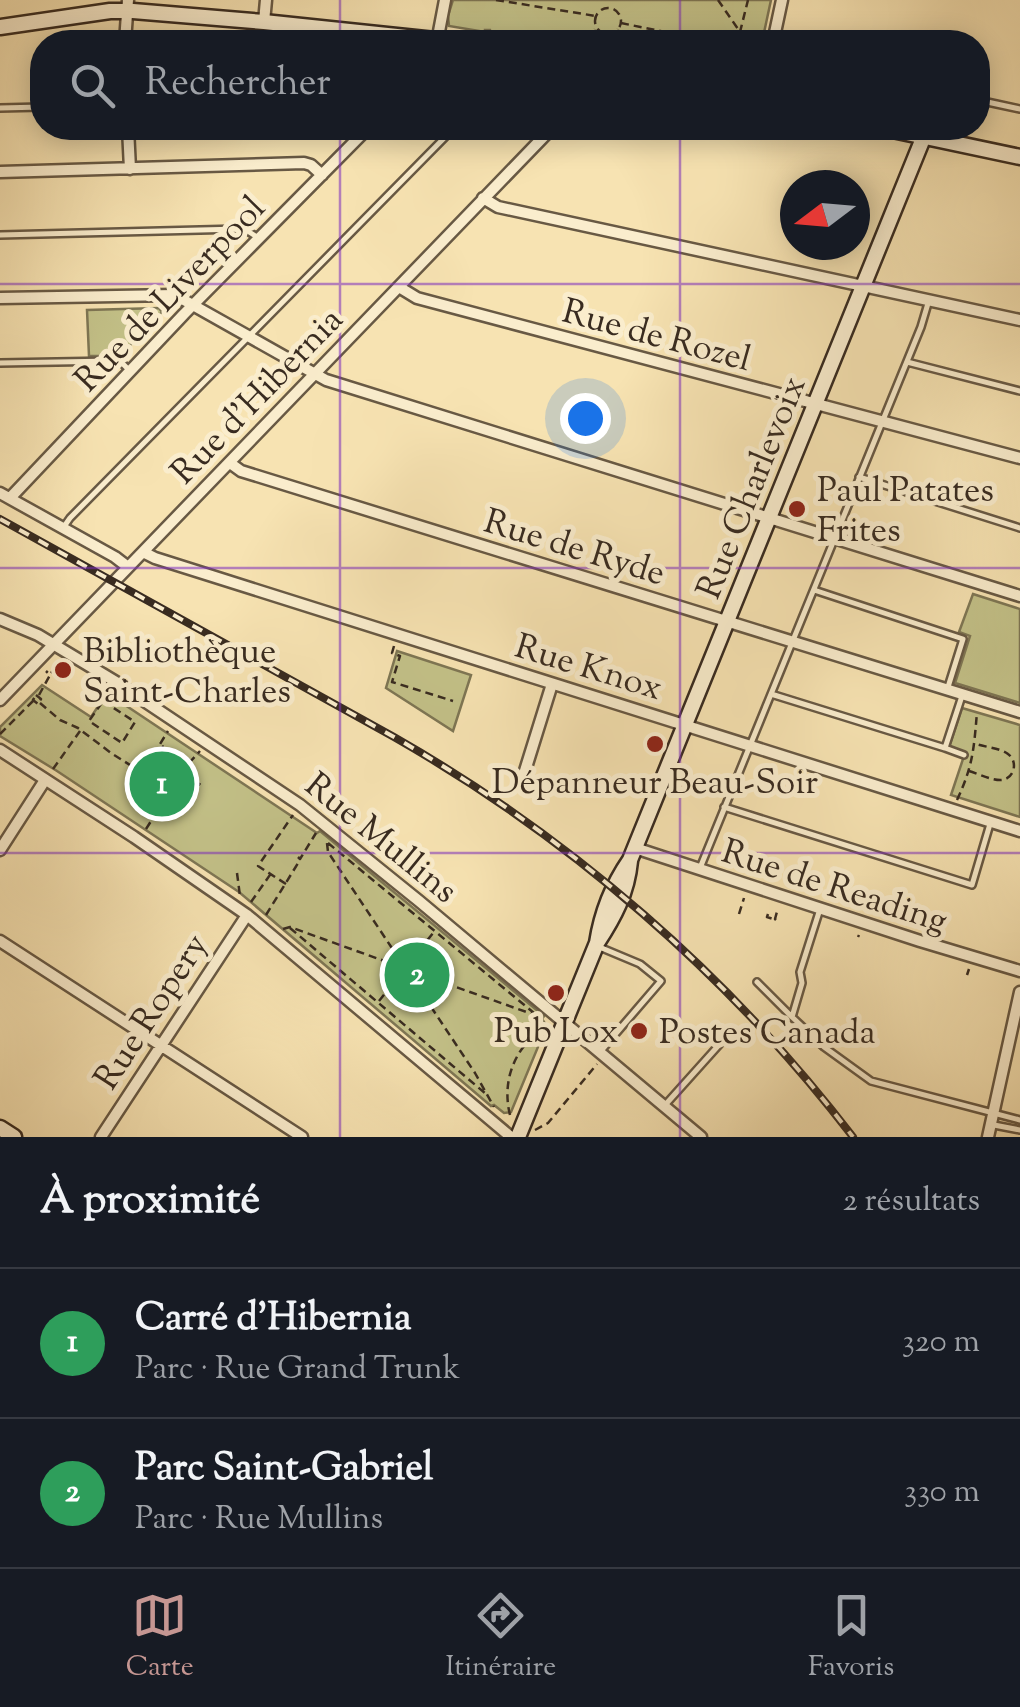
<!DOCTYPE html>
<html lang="fr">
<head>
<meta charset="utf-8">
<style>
	:root { --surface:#171b24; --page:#242831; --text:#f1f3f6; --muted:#9ea1a6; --line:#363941; --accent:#c59692 }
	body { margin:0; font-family:"Sorts Mill Goudy",serif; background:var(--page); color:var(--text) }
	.compass { position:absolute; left:780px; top:170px; width:90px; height:90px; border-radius:50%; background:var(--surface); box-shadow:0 5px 25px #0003; rotate:254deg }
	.you { position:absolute; left:585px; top:418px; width:35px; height:35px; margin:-25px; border:8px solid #fff; border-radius:50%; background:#1a73e8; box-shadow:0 0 0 15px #1a73e833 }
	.badge { display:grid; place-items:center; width:65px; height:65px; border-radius:50%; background:var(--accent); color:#fff; font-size:32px; font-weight:700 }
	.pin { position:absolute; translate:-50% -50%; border:5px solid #fff; box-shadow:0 2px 10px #0006 }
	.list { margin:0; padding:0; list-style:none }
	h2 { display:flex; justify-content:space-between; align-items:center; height:130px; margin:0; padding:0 40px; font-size:42px }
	h2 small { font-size:32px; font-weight:400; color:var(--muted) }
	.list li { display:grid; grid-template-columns:65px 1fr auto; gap:30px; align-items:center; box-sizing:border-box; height:150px; padding:0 40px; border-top:2px solid var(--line) }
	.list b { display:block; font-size:38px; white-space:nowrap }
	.list p { margin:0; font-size:32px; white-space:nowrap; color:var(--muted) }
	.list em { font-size:32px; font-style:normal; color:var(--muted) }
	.icon { flex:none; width:55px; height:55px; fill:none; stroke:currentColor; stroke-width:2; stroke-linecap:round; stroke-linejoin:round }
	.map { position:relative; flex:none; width:1020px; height:1137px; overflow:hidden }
	.search { position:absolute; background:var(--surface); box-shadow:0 5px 25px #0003; left:30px; right:30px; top:30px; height:110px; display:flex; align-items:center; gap:25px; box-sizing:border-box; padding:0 35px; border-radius:40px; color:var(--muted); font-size:38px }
	.sheet { height:430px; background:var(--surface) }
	nav { display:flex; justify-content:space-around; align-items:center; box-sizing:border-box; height:140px; border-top:2px solid var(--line); background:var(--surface); font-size:28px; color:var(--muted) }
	nav a { display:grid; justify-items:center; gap:5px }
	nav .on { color:var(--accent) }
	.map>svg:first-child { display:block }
	.green { fill:#c3c188; stroke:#7e7654; stroke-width:2.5 }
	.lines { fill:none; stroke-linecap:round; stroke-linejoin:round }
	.lane-casing { stroke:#685944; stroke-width:10 }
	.street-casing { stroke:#685944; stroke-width:15 }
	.secondary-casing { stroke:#382b20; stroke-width:19 }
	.path { stroke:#382b20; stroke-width:2.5; stroke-dasharray:8 5; stroke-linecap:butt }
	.lane { stroke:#faedcd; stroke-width:5 }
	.street { stroke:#faedcd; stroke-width:10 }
	.secondary { stroke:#faedcd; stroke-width:14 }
	.rail-casing { stroke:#382b20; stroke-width:8 }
	.rail { stroke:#faedcd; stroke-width:4; stroke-dasharray:11; stroke-linecap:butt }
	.grid { fill:none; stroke:#7b2cbf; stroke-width:2.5; stroke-opacity:0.55 }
	.poi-dot { fill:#8f2418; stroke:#faedcd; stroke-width:4 }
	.labels { text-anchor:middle; stroke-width:10; stroke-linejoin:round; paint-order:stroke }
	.street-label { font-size:35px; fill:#382b20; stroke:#faedcd }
	.poi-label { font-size:35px; fill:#382b20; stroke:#faedcd; text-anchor:start }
</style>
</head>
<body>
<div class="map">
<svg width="1020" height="1137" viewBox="0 0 1020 1137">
	<rect width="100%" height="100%" fill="#f7e3b2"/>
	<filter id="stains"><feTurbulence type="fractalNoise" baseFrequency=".002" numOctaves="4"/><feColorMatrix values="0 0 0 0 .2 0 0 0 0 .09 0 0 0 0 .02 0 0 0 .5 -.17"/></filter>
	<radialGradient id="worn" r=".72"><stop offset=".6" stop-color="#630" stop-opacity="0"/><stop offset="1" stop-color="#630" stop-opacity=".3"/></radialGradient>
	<path class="green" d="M 453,0 L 771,0 L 762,42 L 548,42 L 491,33 L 490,30 L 485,30 L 485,32 L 449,26 L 448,16 Z
		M 159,308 L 162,312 L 120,356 L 89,356 L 87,310 Z
		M 973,594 L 1020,609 L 1020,703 L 955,683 L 970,636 L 959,632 Z
		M 397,651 L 471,675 L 453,731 L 386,688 Z
		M 42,685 L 91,717 L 107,693 L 317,833 L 320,831 L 544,1016 L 542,1019 L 546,1025 L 545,1030 L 511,1112 L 504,1113 L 494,1105 L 491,1106 L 239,892 L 57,771 L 0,736 L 0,727 Z
		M 962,708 L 1020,725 L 1020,817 L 951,795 L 965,753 L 949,747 Z"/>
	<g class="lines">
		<defs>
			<path id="lane" d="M 978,100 L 1020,109
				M 0,108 L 42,107
				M 0,235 L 240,229 L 246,230 L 257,237
				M 907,362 L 1020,391
				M 0,363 L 113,361 L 123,364 L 129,370
				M 859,477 L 1020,528
				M 63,528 L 70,518 L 454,128
				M 814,590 L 963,639 L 948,687
				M 771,694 L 945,748 L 962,696
				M 945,748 L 964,755
				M 724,807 L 972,885 L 990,824
				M 700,868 L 921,327 L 929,300
				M 820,909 L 800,972 L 802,983 L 792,1017 L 824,1047 L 871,1081 L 1020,1120
				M 597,946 L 640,964 L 661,981 L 600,1052
				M 757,982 L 792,1017
				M 666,1104 L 727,1036
				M 994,1125 L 1020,1130"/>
			<path id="street" d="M 264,22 L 266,0
				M 125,42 L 128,0
				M 437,42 L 445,0
				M 773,42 L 782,0
				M 128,128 L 130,169
				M 0,172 L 304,163 L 311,165 L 322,175
				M 483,198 L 498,207 L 1020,320
				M 399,287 L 417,298 L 1020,458
				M 0,298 L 175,295 L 326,380 L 1020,596
				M 230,463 L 241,471 L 1020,712
				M 0,493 L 115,557 L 128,567
				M 10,498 L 184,314 L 368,128
				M 143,552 L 155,558 L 1020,831
				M 0,619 L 38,635 L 116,682 L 300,805 L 419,901 L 701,1137
				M 0,700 L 552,128
				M 0,750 L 134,837 L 247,915 L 511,1137
				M 524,774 L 552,684
				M 635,848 L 920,941 L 1020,971
				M 0,850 L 45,780
				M 0,941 L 302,1137
				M 101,1137 L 247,915
				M 988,1137 L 1020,992"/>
			<path id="secondary" d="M 0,27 L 110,11 L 133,11 L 264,22 L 454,42
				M 883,128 L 1020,157
				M 597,943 C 602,911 612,886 630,860 L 924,136
				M 0,1128 L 14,1137
				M 518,1137 L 597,943 C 614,917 627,893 630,861"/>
		</defs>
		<use href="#lane" class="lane-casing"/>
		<use href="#street" class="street-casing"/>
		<use href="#secondary" class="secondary-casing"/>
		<path class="path" d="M 496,0 L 596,16
			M 718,0 L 747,42
			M595 21a13 13 0 1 1 26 0a13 13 0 1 1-26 0Z
			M 621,23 L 714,42
			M 592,42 L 595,29
			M 615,42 L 618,29
			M 731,42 L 740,32 L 748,0
			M 394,646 L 392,653 L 400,656 L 392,682 L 453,701
			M 51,673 L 60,662
			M 36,695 L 41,699 L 38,704 L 33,700 Z
			M 39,695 L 50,675 L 46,671
			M 103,701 L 135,722 L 122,743 L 89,721 L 108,694 L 109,693
			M 40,703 L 60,720 L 78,728 L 111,753 L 138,770 L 144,770 L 168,731
			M 0,734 L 33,701
			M 189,763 L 200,751
			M 53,769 L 80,731
			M 145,771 L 172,788 L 188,763 L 162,746
			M 969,771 C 979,774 993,781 1002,780 C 1015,778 1018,761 1008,754 C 1000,748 985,747 976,744
			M 183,773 L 202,786
			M 154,784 L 162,773
			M 957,800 C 973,766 974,748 977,712
			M 146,829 L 171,790
			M 327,843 L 328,852 L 475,1073 L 494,1107
			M 328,843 L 534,1013
			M 298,857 L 300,859 L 316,833
			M 237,873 L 240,896
			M 286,884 L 258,866 L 293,815
			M 251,902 L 272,872
			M 739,914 L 744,898
			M 768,914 L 767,917 L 773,919
			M 266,915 L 300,860
			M 776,920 L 775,919 L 778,908
			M 290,928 L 486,1094
			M 283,929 L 290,927 L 401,967
			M 858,937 L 859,935
			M 408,970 L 532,1014
			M 967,975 L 969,969
			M 379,1001 L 433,933
			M 510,1115 C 501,1079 516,1045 547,1025
			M 535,1130 L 548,1123 L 597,1064"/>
		<use href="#lane" class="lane"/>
		<use href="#street" class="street"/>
		<use href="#secondary" class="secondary"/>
		<defs>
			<path id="rail" d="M 0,519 L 394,737 C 571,838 729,975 853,1137"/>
		</defs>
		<use href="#rail" class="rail-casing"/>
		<use href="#rail" class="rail"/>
	</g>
	<path class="grid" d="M 340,0 L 340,42M 680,0 L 680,42M 340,128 L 340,1137M 680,128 L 680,1137M 0,284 L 1020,284M 0,568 L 1020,568M 0,853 L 1020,853"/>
	<g class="poi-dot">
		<circle cx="797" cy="509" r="10"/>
		<circle cx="63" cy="670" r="10"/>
		<circle cx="655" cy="744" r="10"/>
		<circle cx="556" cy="993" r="10"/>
		<circle cx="639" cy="1031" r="10"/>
	</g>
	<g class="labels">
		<g class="street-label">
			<text transform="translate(169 293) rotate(-46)" y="12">Rue de Liverpool</text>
			<text transform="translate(657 334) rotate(15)" y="12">Rue de Rozel</text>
			<text transform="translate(256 395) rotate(-46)" y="12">Rue d'Hibernia</text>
			<text transform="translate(750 487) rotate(-68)" y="12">Rue Charlevoix</text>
			<text transform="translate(575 546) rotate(17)" y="12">Rue de Ryde</text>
			<text transform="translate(589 666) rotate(17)" y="12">Rue Knox</text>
			<text transform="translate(382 837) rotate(39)" y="12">Rue Mullins</text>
			<text transform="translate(835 885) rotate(18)" y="12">Rue de Reading</text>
			<text transform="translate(150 1011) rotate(-57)" y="12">Rue Ropery</text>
		</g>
		<g class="poi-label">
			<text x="817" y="501">Paul Patates<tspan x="817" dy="40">Frites</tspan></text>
			<text x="83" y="662">Bibliothèque<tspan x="83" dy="40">Saint-Charles</tspan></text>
			<text x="655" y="793" text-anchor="middle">Dépanneur Beau-Soir</text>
			<text x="556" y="1042" text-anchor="middle">Pub Lox</text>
			<text x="659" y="1043">Postes Canada</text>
		</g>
	</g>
	<rect width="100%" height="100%" filter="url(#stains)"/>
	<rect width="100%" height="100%" fill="url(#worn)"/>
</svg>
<svg class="compass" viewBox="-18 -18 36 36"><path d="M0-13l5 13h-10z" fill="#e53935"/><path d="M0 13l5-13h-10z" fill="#9ea1a6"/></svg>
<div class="you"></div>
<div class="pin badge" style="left:162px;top:784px;background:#2e9e5b">1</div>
<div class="pin badge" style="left:417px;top:975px;background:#2e9e5b">2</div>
<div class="search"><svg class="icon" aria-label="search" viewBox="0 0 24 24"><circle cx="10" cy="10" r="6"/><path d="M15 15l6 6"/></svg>Rechercher</div>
</div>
<section class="sheet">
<h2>À proximité<small>2 résultats</small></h2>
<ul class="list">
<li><span class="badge" style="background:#2e9e5b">1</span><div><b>Carré d'Hibernia</b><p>Parc · Rue Grand Trunk</p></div><em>320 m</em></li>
<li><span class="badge" style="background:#2e9e5b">2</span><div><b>Parc Saint-Gabriel</b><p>Parc · Rue Mullins</p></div><em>330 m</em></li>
</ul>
</section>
<nav>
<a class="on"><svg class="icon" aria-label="map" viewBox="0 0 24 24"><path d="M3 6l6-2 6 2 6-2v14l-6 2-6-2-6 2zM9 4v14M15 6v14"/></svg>Carte</a>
<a><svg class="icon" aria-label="directions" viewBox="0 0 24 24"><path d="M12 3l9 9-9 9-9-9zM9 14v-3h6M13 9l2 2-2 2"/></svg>Itinéraire</a>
<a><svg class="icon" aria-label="saved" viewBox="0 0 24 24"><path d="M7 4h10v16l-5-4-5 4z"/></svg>Favoris</a>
</nav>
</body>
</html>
